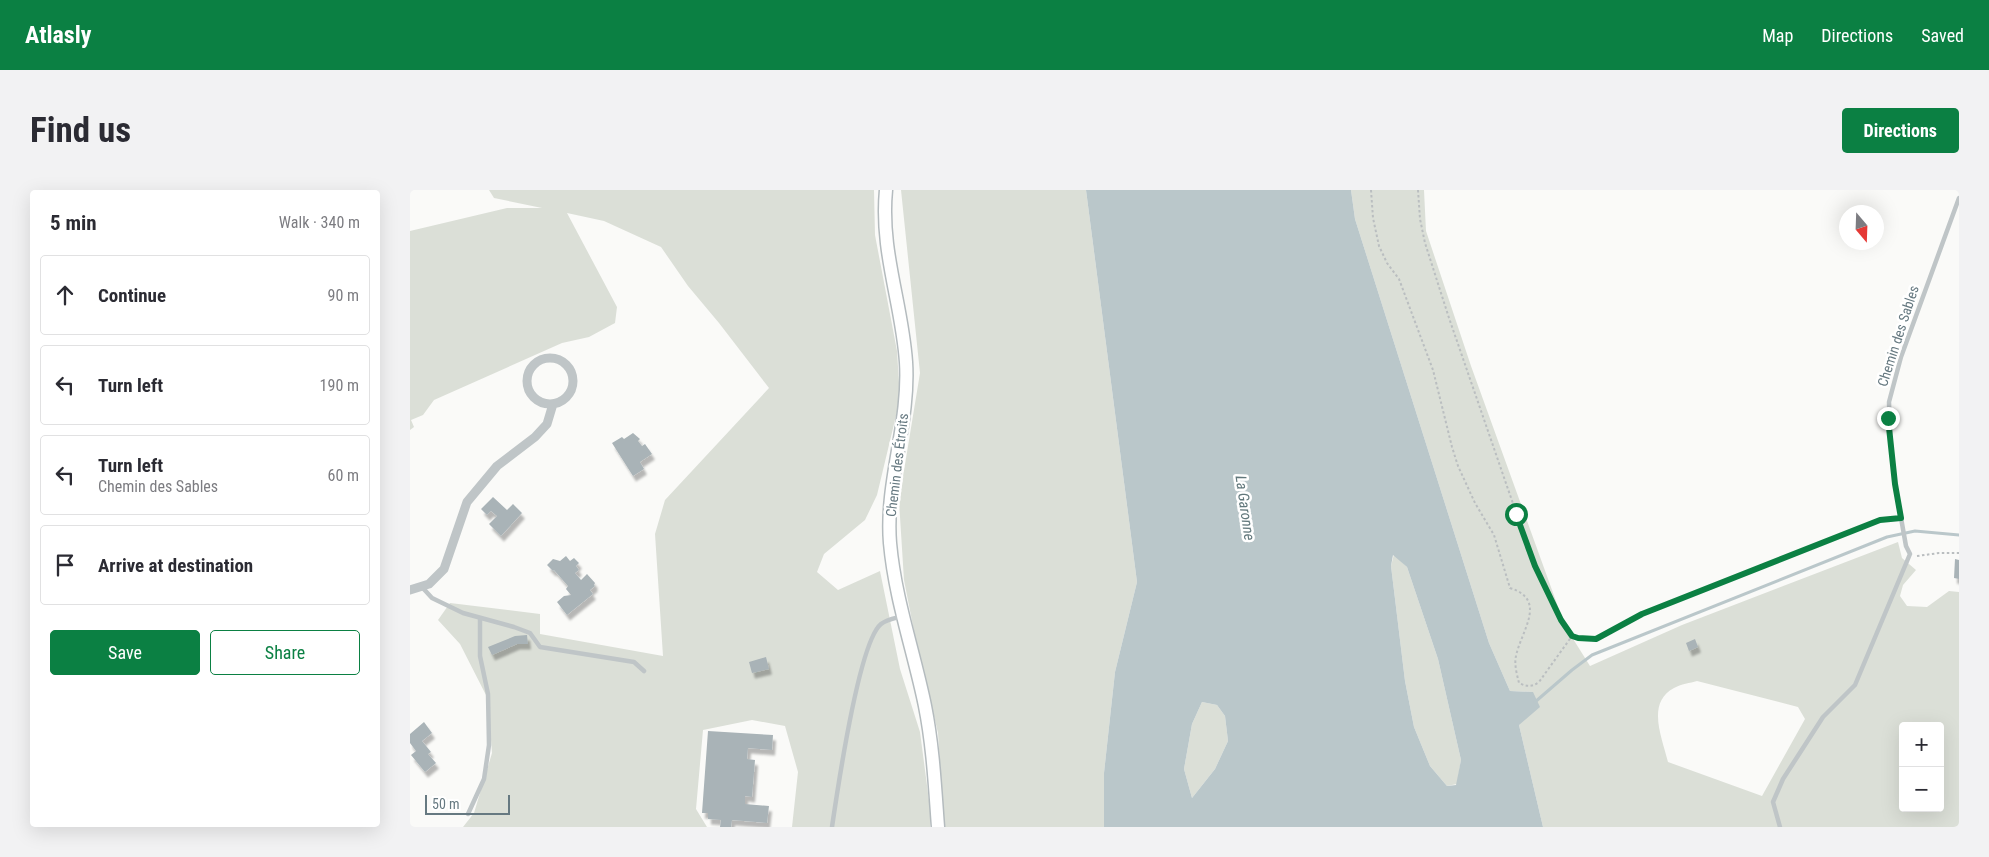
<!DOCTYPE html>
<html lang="en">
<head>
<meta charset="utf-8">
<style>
	:root { --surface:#fff; --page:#f2f2f3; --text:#2b2b33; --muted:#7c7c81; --line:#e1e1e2; --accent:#0b8043 }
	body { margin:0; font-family:"Roboto Condensed",sans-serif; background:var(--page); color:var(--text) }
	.controls { position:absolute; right:15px; bottom:15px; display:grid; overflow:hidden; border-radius:5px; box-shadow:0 5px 20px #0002 }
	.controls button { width:45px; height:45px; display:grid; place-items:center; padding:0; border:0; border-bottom:1px solid var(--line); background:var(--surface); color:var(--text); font:25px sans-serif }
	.compass { position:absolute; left:1429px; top:15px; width:45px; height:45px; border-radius:50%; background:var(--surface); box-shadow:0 5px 20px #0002; rotate:161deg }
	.scale { position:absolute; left:15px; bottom:12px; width:85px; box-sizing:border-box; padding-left:5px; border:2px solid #667981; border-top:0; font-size:14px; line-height:18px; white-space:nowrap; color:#667981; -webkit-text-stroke:4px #fff; paint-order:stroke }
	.stop { position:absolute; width:15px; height:15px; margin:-11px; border:4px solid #0b8043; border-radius:50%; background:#fff }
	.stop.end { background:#0b8043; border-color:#fff; box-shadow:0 1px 5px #0008 }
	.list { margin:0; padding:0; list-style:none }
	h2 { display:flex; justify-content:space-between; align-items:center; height:65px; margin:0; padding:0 20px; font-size:21px }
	h2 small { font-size:16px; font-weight:400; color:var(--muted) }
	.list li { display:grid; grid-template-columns:32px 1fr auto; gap:15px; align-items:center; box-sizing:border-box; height:80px; margin:0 10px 10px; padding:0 10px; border:1px solid var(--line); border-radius:5px }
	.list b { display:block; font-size:19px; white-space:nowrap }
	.list p { margin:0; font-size:16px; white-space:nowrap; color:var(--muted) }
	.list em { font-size:16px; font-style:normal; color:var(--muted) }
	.actions { display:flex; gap:10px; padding:15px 20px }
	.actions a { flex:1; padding:11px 0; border:1px solid var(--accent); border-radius:5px; text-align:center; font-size:18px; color:var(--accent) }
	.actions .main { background:var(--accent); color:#fff }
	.icon { flex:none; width:28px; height:28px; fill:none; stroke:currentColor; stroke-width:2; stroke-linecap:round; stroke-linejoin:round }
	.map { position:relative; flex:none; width:1549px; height:637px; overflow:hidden; border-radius:5px }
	header { display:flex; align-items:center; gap:30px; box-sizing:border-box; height:70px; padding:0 25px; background:var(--accent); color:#fff }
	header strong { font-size:24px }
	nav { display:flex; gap:28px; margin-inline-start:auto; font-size:18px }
	.intro { display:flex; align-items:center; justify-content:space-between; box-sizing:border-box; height:120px; padding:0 30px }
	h1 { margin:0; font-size:35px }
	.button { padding:12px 22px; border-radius:5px; background:var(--accent); color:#fff; font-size:18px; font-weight:700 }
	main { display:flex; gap:30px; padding:0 30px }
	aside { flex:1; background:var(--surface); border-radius:5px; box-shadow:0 5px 20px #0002 }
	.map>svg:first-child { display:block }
	.green { fill:#dbdfd7; fill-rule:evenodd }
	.water { fill:#bac7ca; fill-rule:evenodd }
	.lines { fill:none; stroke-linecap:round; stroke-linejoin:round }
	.stream { stroke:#bac7ca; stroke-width:3 }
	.building { fill:#a9b3b7; filter:url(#shadow) }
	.secondary-casing { stroke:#b4bbbe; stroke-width:15 }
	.path { stroke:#babec0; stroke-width:2; stroke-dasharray:2.5 2.5; stroke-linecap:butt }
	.lane { stroke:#bfc5c7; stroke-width:4.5 }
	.street { stroke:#bfc5c7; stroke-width:9 }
	.secondary { stroke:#fff; stroke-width:12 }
	.route { stroke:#0b8043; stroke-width:6 }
	.labels { text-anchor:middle; stroke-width:5; stroke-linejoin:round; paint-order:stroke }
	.street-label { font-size:14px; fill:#667981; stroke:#fff }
	.water-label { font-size:15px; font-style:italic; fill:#61777b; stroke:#fff }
</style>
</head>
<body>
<header>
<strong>Atlasly</strong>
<nav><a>Map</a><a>Directions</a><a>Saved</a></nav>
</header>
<div class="intro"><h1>Find us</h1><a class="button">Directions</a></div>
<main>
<aside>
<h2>5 min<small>Walk · 340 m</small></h2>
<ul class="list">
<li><svg class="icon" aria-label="ahead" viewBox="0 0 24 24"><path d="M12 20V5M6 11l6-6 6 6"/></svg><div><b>Continue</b></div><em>90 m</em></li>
<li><svg class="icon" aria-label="left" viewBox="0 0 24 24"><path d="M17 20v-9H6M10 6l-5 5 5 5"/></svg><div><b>Turn left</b></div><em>190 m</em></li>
<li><svg class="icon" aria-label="left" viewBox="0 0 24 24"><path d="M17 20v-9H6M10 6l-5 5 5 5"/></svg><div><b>Turn left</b><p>Chemin des Sables</p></div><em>60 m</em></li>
<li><svg class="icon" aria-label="arrive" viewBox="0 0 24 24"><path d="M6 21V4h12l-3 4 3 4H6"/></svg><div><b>Arrive at destination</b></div></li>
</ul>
<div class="actions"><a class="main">Save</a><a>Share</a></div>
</aside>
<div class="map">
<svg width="1549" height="637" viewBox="0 0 1549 637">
	<defs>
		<filter id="shadow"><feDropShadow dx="3" dy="5.5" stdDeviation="1" flood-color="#0004"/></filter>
	</defs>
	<rect width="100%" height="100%" fill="#fafaf8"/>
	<path class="green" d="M 79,0 L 464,0 L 465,45 L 487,161 L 490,209 L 467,305 L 455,330 L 414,364 L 407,382 L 428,400 L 470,381 L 490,479 L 510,542 L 521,626 L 520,637 L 382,637 L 388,582 L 375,536 L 342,530 L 293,540 L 286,619 L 297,637 L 53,637 L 64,623 L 82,563 L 78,509 L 50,454 L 28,430 L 40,413 L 130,424 L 130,444 L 253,466 L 245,344 L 255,310 L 359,198 L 309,133 L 278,96 L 251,57 L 194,31 L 157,23 L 207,117 L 205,133 L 179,147 L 152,153 L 24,210 L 13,225 L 1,230 L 4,237 L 0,240 L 0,41 L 97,18 L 132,18 L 84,8 Z
		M 491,0 L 676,0 L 727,392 L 705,482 L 694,583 L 694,637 L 534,637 L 528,543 L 504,441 L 494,390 L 489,311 L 510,183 Z
		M 941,0 L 1014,0 L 1016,41 L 1061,176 L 1155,436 L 1180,476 L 1272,435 L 1488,352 L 1492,368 L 1506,380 L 1493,395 L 1490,406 L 1497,416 L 1517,417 L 1539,401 L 1549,402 L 1549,637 L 1133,637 L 1109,535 L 1123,502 L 1100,501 L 1079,453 L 945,29 ZM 1287,491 L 1388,517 L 1395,529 L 1352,606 L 1258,572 C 1252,547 1236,513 1264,498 C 1271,494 1280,493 1287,491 ZM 1493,536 L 1530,536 L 1530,618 L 1493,618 Z
		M 984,364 L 997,377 L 1028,469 L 1051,570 L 1047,594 L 1037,596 L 1020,576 L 1004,537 L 995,491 L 981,376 Z
		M 792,512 L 807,515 L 815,526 L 818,551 L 805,579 L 782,608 L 774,579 L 782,534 Z"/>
	<path class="water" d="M 676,0 L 941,0 L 945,29 L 1079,453 L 1100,501 L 1123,502 L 1130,517 L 1109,535 L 1133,637 L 694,637 L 694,583 L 705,482 L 727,392 ZM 983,365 L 997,377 L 1028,469 L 1051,570 L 1046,595 L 1037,596 L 1020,576 L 1004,537 L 995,491 L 981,376 ZM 792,512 L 807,515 L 815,526 L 818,551 L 805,579 L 782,608 L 774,579 L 782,534 Z"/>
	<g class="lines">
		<path class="stream" d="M 1125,512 L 1162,480 L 1182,465 L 1477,347 L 1505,341 L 1549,345"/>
	</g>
	<path class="building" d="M 223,243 L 230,249 L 228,251 L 232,256 L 235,254 L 242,264 L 230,272 L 234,279 L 223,286 L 202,253 L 212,247 L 214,249 Z
		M 83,307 L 97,320 L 103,314 L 112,323 L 91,346 L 79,334 L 87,326 L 81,321 L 77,325 L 71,319 Z
		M 156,366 L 160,371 L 164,368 L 169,373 L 166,376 L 169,380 L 165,383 L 171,390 L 177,384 L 185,393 L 184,395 L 185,396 L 180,400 L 183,404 L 157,425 L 147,412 L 154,406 L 161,405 L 156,399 L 158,396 L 144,380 L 143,381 L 137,375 L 143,369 L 150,371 Z
		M 1545,369 L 1549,370 L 1549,389 L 1544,388 Z
		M 117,445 L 118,454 L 107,454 L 82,465 L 78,457 L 105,446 Z
		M 1285,449 L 1288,457 L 1279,461 L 1276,453 Z
		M 356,467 L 359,479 L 342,483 L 339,472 Z
		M 14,532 L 22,543 L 12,551 L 21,562 L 18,564 L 26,573 L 15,582 L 1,565 L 6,561 L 0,553 L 0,544 Z
		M 298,541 L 363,545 L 362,560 L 338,558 L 337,569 L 345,570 L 342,607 L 335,606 L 335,614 L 359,616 L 357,633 L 322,630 L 321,637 L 310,637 L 311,630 L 298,629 L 298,623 L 292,623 Z"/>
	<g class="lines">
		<defs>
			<path id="secondary" d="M 476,0 C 470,61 492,113 496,172 C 500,233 475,292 480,353 C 485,409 504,462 515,516 C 523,556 525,597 528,637"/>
		</defs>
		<use href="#secondary" class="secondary-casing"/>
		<path class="path" d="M 961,0 L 963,28 L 969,56 L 977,73 L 989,89 L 1023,180 L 1042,257 L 1048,276 L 1065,313 L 1084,345 L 1100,398 C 1138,410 1111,441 1106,466 C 1104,474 1107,485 1109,493 C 1117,497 1122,497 1129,492 L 1162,446
			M 1008,0 L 1010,29 L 1015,53 L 1039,128 L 1119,360 L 1151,430 L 1162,445 L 1168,448 L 1186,449 L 1232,424 L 1470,330 L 1484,329
			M 1507,366 L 1529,363 L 1549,363"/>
		<path class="lane" d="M 11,396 L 22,408 L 53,423 L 104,437 L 120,443 L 130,457 L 224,472 L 234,481
			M 58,624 L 74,589 L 79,555 L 78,504 L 70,466 L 70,428
			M 422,637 C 427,603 449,452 471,434 C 477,429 486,428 493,426
			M 1370,637 L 1363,612 L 1373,589 L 1413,527 L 1445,495 L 1500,364 L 1496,356 L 1485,294 L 1480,246 L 1479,212 L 1491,167 L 1549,8"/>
		<path class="street" d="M117 191a23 23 0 1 1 46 0a23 23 0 1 1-46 0Z
			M 0,400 L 19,394 L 34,379 L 57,312 L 87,276 L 125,247 L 137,234 L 143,214"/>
		<use href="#secondary" class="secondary"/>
	</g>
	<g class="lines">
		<path class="route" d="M 1106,324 L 1125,376 L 1151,430 L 1162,446 L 1168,448 L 1186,449 L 1232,424 L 1470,330 L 1491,328 L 1485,294 L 1478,228"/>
	</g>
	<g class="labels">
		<g class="street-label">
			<text transform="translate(1488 146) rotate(-72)" y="5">Chemin des Sables</text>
			<text transform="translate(487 275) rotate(-83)" y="5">Chemin des Étroits</text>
		</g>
		<g class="water-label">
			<text transform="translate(835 318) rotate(82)" y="5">La Garonne</text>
		</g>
	</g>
</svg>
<div class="controls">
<button>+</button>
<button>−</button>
</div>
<svg class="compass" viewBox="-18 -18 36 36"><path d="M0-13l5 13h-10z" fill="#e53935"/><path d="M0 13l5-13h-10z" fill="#7c7c81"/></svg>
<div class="scale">50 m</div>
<div class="stop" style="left:1106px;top:324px"></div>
<div class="stop end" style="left:1478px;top:228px"></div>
</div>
</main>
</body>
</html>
